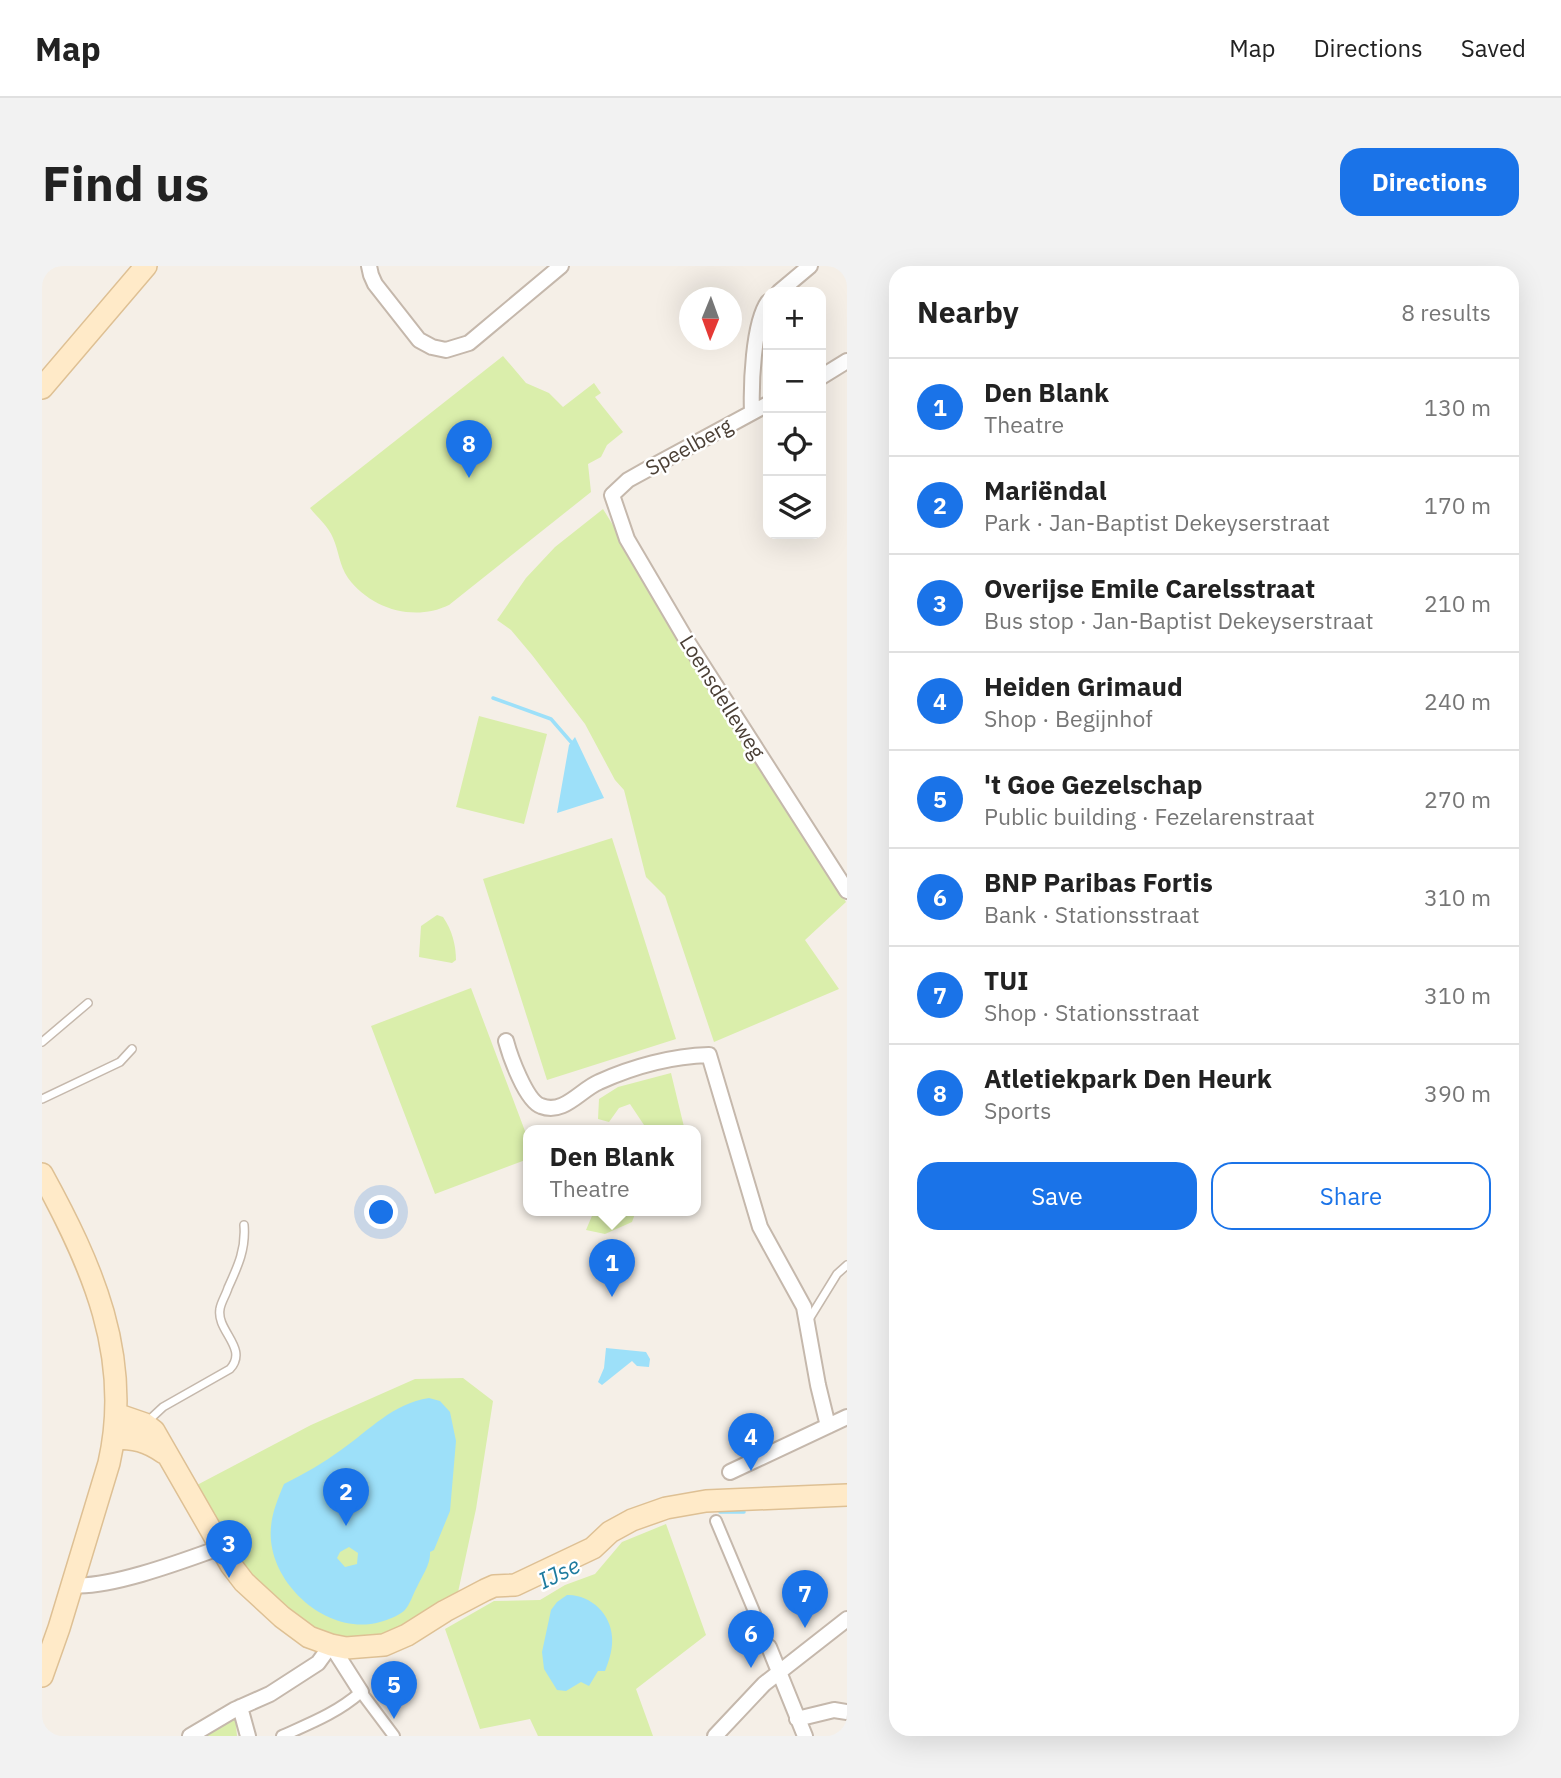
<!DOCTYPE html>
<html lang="en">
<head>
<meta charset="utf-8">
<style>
	:root { --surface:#fff; --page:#f2f2f2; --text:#222; --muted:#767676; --line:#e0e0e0; --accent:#1a73e8 }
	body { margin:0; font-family:"IBM Plex Sans",sans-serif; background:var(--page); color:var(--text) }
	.controls { position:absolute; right:21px; top:21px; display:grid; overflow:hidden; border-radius:14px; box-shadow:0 7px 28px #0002 }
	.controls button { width:63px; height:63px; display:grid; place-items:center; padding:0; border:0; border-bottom:2px solid var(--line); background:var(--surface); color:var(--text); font:35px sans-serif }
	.compass { position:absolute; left:637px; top:21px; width:63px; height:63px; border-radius:50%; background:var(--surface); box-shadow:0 7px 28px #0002; rotate:181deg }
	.you { position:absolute; left:340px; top:947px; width:24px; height:24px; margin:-18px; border:5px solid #fff; border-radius:50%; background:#1a73e8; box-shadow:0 0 0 10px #1a73e833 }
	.badge { display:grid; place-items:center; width:46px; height:46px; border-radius:50%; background:var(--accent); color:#fff; font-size:23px; font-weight:700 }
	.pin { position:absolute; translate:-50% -58px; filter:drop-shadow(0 2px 4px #0008) }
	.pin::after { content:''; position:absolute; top:37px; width:24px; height:21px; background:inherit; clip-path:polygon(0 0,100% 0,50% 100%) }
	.popup { position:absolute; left:481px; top:859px; width:178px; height:91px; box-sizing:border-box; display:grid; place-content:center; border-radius:14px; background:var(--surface); filter:drop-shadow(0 2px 5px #0005); font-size:23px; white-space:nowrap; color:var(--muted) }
	.popup b { font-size:26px; color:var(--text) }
	.popup::after { content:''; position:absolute; left:50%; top:100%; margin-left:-14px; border:14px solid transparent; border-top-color:var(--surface) }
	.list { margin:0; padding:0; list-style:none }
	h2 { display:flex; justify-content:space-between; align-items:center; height:91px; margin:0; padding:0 28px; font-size:30px }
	h2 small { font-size:23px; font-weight:400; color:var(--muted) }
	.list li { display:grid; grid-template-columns:46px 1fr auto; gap:21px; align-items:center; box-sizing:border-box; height:98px; padding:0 28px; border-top:2px solid var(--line) }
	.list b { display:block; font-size:26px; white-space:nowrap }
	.list p { margin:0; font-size:23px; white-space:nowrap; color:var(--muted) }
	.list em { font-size:23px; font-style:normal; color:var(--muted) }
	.actions { display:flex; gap:14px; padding:21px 28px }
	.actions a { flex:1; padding:16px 0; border:2px solid var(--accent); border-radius:21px; text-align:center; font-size:24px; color:var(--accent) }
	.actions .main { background:var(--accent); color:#fff }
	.icon { flex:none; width:38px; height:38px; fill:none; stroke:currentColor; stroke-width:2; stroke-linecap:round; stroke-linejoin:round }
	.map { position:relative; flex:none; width:805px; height:1470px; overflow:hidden; border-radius:21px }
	header { display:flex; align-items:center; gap:42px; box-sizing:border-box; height:98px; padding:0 35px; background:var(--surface); border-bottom:2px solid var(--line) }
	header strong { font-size:33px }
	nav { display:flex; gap:38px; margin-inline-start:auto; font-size:24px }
	.intro { display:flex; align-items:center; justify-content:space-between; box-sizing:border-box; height:168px; padding:0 42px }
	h1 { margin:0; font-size:49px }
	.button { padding:18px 32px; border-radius:21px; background:var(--accent); color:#fff; font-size:24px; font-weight:700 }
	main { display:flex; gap:42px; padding:0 42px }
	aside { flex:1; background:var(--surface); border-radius:21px; box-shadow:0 7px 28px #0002 }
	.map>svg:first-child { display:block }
	.green { fill:#daeeab }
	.water { fill:#9de0f9; fill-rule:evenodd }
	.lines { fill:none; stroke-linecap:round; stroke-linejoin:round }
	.stream { stroke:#9de0f9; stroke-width:3.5 }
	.service-casing { stroke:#c5b8ac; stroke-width:10 }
	.pedestrian-casing { stroke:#c5b8ac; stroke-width:14 }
	.minor-casing { stroke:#c5b8ac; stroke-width:18 }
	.secondary-casing { stroke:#dec094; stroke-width:24 }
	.service { stroke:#fff; stroke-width:7 }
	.pedestrian { stroke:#fff; stroke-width:10 }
	.minor { stroke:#fff; stroke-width:14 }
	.secondary { stroke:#ffeac8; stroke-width:21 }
	.labels { text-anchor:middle; stroke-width:5; stroke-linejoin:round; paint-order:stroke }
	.street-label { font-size:21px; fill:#4a3f35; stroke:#fff }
	.water-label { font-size:23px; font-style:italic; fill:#1e7b9f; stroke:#fff }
</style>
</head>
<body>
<header>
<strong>Map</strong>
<nav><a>Map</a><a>Directions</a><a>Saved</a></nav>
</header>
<div class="intro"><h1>Find us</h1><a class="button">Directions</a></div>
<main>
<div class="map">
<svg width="805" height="1470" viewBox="0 0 805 1470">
	<rect width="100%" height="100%" fill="#f5efe7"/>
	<path class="green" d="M 461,90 L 484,117 L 507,127 L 521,141 L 552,117 L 559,127 L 553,131 L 581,166 L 565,179 L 559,191 L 546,198 L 549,226 L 407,339 C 372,356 329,343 306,312 C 297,299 297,285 291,272 C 287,261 275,251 268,242 Z
		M 561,243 L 804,636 L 763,674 L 797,723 L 672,776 L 623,630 L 604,611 L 582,524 L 573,514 L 543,458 L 490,389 L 469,364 L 455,354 L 484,312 L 513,281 Z
		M 437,450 L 505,468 L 482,558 L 414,541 Z
		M 570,572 L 634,773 L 505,814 L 441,613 Z
		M 395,649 L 401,651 C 410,664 414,679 414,694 L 410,697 L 377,691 L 379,660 Z
		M 429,722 L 486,873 L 486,893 L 393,928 L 329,760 Z
		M 629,807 L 643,865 L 606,865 L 588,838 L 577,842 L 567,856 L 556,853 L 557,833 L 576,821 Z
		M 552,945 L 594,945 L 590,956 L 563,968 L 544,964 Z
		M 421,1112 L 451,1135 L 434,1243 L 415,1331 C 400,1340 371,1362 356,1367 C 344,1370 314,1375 303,1373 C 261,1365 207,1311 186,1276 C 175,1257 165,1238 155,1219 L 269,1159 L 373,1113 Z
		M 624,1258 L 664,1369 L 594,1423 L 611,1470 L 496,1470 L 488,1453 L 438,1463 L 403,1363 L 452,1335 L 498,1334 L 523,1319 L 553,1308 L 580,1276 Z
		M 193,1449 L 195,1470 L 155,1470 Z"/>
	<path class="water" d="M 533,471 L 562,532 L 515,547 L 527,479 Z
		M 564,1082 L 604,1086 L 608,1093 L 607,1101 L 595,1100 L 590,1095 L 560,1119 L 556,1116 L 562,1102 Z
		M 387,1132 L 398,1135 L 408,1146 L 414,1175 L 408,1245 L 392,1284 L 388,1286 C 389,1298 380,1310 375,1321 C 371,1328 368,1339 362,1345 C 356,1350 345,1354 338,1356 C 289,1370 234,1324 229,1275 C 227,1254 234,1237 242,1218 C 262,1208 281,1197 299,1184 C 329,1163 350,1138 387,1132 ZM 307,1281 L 316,1287 L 315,1298 L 303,1301 L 295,1292 L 298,1286 Z
		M 525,1329 C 548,1328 569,1348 570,1371 C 571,1383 567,1395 563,1405 L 556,1405 L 547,1420 L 539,1416 L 524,1425 L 515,1424 L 502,1403 L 500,1386 L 509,1344 L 515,1336 Z"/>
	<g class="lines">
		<path class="stream" d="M 451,432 L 509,453 L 529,476
			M 678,1246 L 702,1246"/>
		<defs>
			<path id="service" d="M 0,776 L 46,737
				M 0,833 L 78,796 L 90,783
				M 766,1055 L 795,1008 L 805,999
				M 106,1155 L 121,1141 L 188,1103 C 207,1082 174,1065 178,1043 C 179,1036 184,1029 186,1022 C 196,1000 204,983 202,959"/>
			<path id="pedestrian" d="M 674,1255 L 727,1381
				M 240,1470 C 269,1457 295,1447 319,1426 L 352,1470"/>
			<path id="minor" d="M 327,0 L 329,9 L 333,18 L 377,74 L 390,81 L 404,84 L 427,77 L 519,0
				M 737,26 L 768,0
				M 779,111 L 805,95
				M 726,138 L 604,204 L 586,214 L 570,229 L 585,273 L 645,375 L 805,625
				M 710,146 C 709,120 711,57 726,36
				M 464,775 C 468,790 484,835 499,840 C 522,849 538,824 557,816 C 590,801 630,790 667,789 L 718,961 L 762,1041 L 776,1119 L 786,1160
				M 688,1206 L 805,1151
				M 30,1319 C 66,1323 141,1295 177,1282
				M 727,1381 L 763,1470
				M 198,1441 L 206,1470
				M 755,1453 L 792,1444 L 805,1446
				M 148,1470 L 192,1444 L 228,1428 L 276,1397 L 289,1379 L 319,1426
				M 673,1470 L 722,1418 L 805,1353"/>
			<path id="secondary" d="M 0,122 L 104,0
				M 0,908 C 50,999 91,1091 67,1197 L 17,1362 L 0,1410
				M 74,1148 L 103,1158 L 112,1165 L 189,1299 L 202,1316 L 240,1351 L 267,1371 L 289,1379 L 304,1382 L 342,1379 L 365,1369 L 403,1345 L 443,1324 L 452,1320 L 473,1319 L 551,1282 L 568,1266 L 590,1254 L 624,1242 L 664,1235 L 805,1229
				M 72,1172 C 92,1172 105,1175 122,1187"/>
		</defs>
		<use href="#service" class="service-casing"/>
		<use href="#pedestrian" class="pedestrian-casing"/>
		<use href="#minor" class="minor-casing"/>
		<use href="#secondary" class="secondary-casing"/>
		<use href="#service" class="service"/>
		<use href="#pedestrian" class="pedestrian"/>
		<use href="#minor" class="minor"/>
		<use href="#secondary" class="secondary"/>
	</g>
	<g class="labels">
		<g class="street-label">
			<text transform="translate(647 181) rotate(-29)" y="7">Speelberg</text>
			<text transform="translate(680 431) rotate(58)" y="7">Loensdelleweg</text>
		</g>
		<g class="water-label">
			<text transform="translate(517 1307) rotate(-26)" y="8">IJse</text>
		</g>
	</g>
</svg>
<div class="controls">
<button>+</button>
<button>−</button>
<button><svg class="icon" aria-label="locate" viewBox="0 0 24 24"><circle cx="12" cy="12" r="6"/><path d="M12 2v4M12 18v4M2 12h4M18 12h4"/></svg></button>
<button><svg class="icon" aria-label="layers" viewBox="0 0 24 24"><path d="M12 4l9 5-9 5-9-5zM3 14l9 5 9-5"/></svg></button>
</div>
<svg class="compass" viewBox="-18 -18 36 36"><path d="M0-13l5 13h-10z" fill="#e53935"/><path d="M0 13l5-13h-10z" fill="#767676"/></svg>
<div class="you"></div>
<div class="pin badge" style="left:570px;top:1031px">1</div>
<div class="popup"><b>Den Blank</b>Theatre</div>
<div class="pin badge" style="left:304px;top:1260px">2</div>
<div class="pin badge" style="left:187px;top:1312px">3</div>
<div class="pin badge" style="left:709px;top:1205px">4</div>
<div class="pin badge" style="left:352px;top:1453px">5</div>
<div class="pin badge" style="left:709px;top:1402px">6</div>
<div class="pin badge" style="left:763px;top:1362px">7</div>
<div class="pin badge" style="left:427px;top:212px">8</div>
</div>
<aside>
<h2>Nearby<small>8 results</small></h2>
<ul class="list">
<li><span class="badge">1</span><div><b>Den Blank</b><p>Theatre</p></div><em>130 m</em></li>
<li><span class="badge">2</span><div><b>Mariëndal</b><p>Park · Jan-Baptist Dekeyserstraat</p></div><em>170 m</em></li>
<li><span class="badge">3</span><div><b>Overijse Emile Carelsstraat</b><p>Bus stop · Jan-Baptist Dekeyserstraat</p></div><em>210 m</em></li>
<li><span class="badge">4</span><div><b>Heiden Grimaud</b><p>Shop · Begijnhof</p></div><em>240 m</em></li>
<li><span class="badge">5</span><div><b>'t Goe Gezelschap</b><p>Public building · Fezelarenstraat</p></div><em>270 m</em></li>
<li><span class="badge">6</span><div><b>BNP Paribas Fortis</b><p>Bank · Stationsstraat</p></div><em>310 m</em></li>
<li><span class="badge">7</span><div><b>TUI</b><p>Shop · Stationsstraat</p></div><em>310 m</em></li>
<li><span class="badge">8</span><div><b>Atletiekpark Den Heurk</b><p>Sports</p></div><em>390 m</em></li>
</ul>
<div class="actions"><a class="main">Save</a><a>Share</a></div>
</aside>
</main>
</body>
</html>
